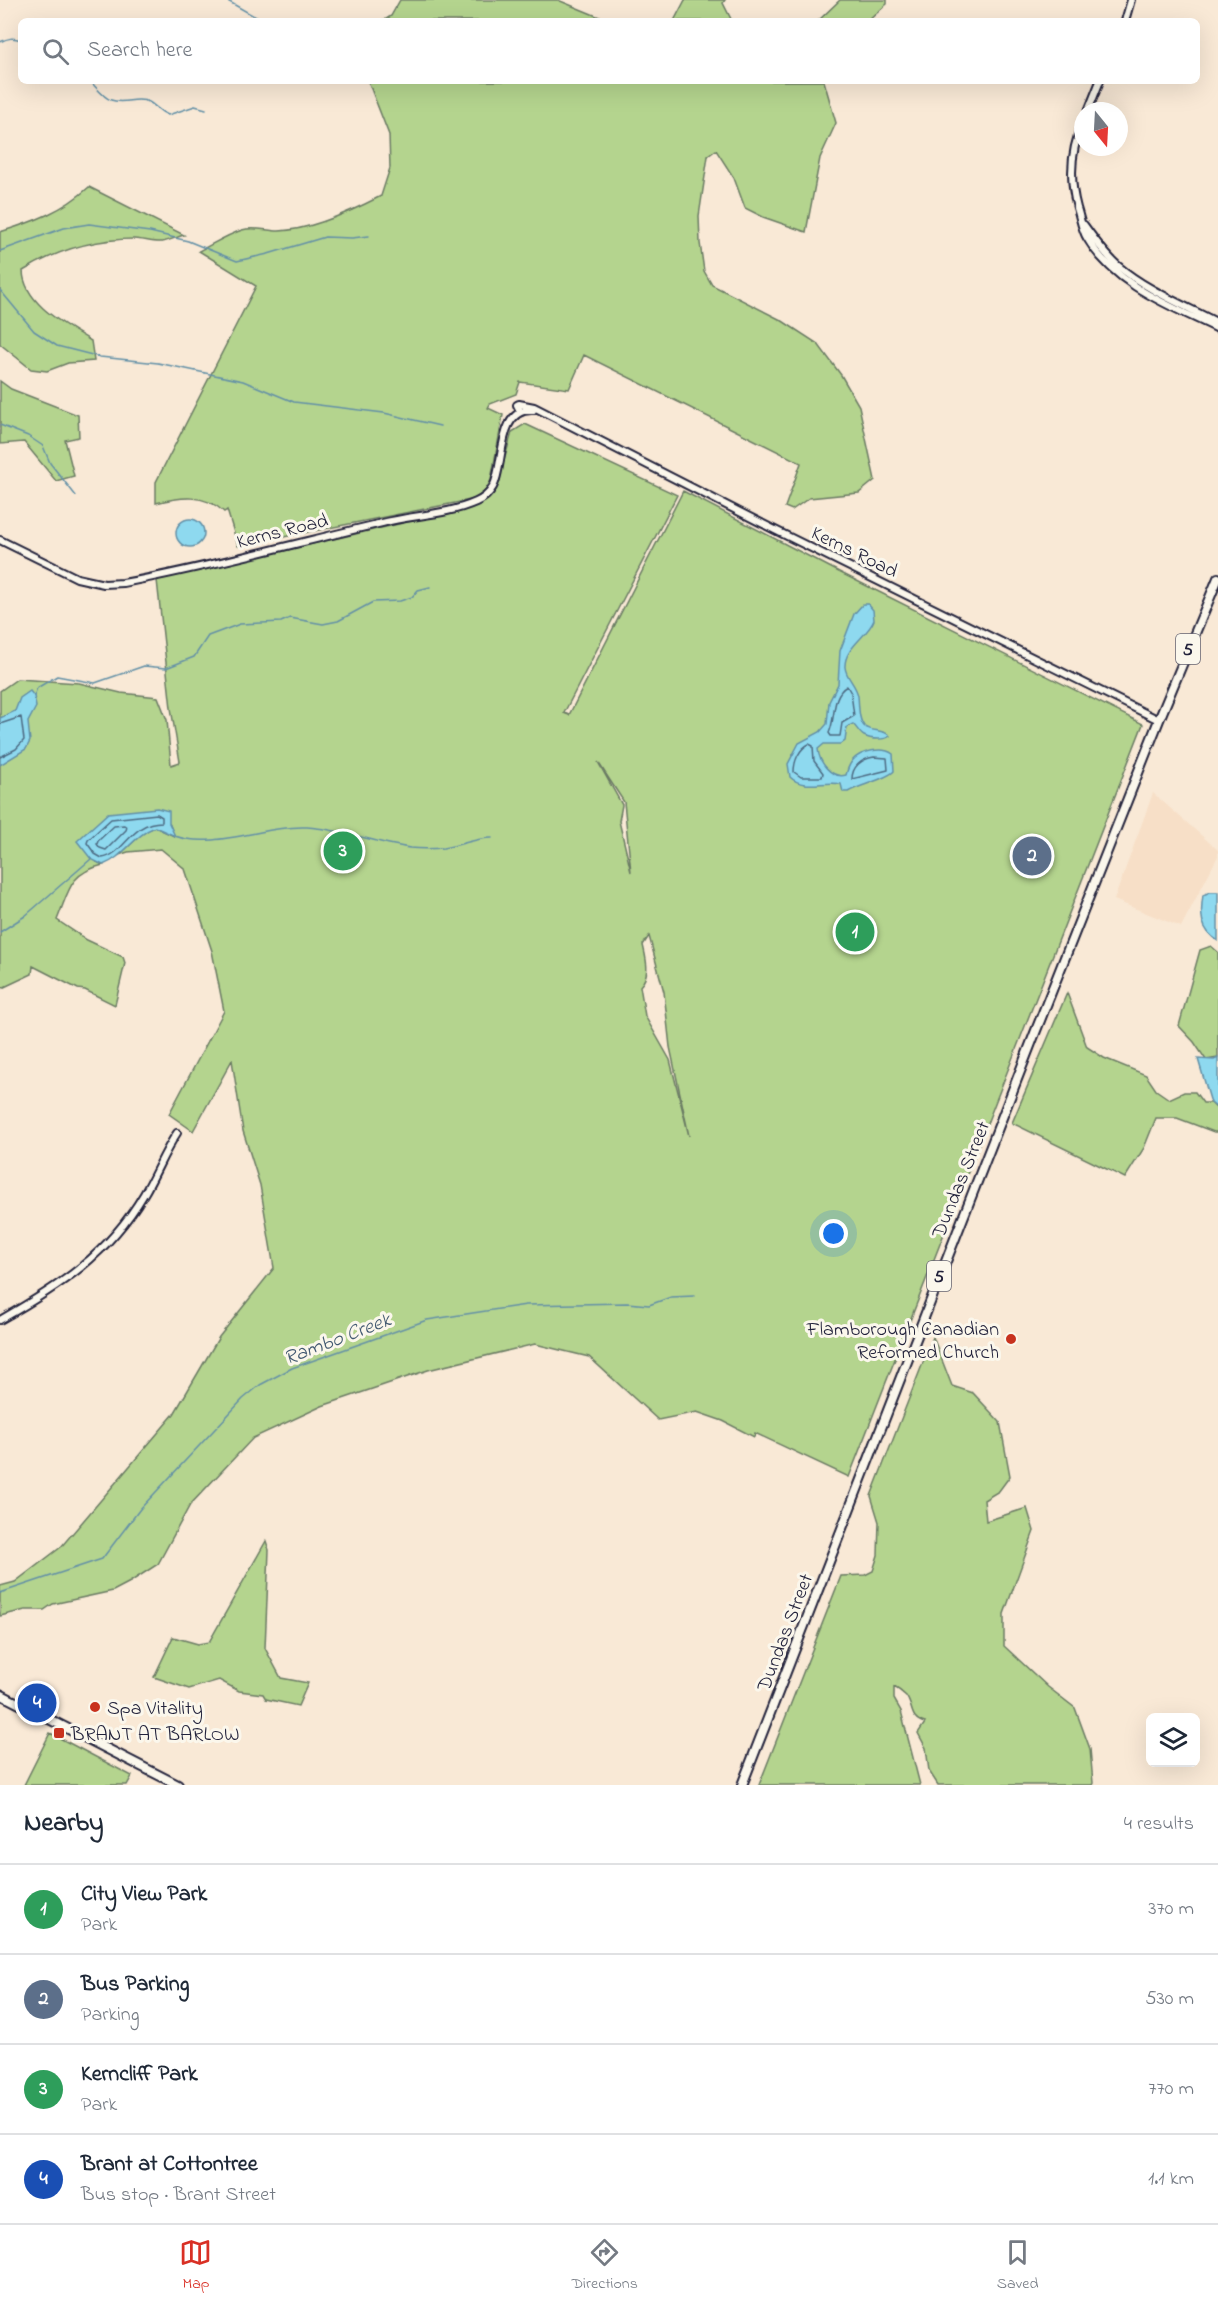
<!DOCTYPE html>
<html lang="en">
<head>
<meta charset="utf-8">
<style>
	:root { --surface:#fff; --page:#f2f2f3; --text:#1f2937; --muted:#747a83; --line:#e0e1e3; --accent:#d93025 }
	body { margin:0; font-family:"Indie Flower",sans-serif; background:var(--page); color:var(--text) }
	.controls { position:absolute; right:18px; bottom:18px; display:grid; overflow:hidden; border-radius:9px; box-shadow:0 6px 24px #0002 }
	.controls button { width:54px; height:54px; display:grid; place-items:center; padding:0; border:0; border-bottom:2px solid var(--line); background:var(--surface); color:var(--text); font:30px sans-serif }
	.compass { position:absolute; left:1074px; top:102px; width:54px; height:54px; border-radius:50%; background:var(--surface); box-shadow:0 6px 24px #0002; rotate:162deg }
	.you { position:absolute; left:834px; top:1234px; width:21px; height:21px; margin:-15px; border:4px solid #fff; border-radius:50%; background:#1a73e8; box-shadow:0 0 0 9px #1a73e833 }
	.badge { display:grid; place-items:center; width:39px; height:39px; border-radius:50%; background:var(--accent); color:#fff; font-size:20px; font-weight:700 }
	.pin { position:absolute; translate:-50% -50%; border:3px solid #fff; box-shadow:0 2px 6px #0006 }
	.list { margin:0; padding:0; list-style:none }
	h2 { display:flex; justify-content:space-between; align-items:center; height:78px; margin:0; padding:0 24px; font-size:26px }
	h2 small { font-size:20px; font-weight:400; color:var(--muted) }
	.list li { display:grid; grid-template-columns:39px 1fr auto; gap:18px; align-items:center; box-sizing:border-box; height:90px; padding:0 24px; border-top:2px solid var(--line) }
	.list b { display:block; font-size:22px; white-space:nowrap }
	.list p { margin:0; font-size:20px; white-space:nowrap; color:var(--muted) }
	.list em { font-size:20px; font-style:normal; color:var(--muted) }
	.icon { flex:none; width:33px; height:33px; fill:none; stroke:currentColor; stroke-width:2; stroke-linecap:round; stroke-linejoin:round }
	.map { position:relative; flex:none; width:1218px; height:1785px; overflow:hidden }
	.search { position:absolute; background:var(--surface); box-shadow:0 6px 24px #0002; left:18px; right:18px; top:18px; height:66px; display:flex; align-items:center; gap:15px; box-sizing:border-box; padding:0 21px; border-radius:9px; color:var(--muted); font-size:22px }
	.sheet { height:438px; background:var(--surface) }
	nav { display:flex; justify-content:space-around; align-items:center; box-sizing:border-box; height:84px; border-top:2px solid var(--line); background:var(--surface); font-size:16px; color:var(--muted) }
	nav a { display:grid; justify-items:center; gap:3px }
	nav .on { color:var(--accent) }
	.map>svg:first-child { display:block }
	.built { fill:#f7dfc7 }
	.green { fill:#b4d48e; stroke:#6b7b64; stroke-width:1.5; fill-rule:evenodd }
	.water { fill:#8ed9ef; stroke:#6390a7; stroke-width:1.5 }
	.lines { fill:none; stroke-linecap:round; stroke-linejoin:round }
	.shore { stroke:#4d6b83; stroke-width:1.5 }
	.stream { stroke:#6390a7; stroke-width:1.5 }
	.tertiary-casing { stroke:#22223b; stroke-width:10 }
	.primary-casing { stroke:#22223b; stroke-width:12 }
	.tertiary { stroke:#fbf7ec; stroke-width:6 }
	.primary { stroke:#fbf7ec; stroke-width:8 }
	.poi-dot { fill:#c8321e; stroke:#fbf7ec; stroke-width:2 }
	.labels { text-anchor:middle; stroke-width:6; stroke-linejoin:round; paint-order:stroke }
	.shield { fill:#fbf7ec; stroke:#636270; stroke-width:1.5 }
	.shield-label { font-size:18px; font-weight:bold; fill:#22223b }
	.street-label { font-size:20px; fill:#22223b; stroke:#fbf7ec }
	.poi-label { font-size:20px; fill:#22223b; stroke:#fbf7ec; text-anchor:start }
	.water-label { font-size:21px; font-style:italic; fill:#425971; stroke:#fbf7ec }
</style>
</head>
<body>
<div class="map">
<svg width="1218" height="1785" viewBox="0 0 1218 1785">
	<rect width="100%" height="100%" fill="#f9e9d6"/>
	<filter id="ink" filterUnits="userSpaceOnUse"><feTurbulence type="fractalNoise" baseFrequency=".0167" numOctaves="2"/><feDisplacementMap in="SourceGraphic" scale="12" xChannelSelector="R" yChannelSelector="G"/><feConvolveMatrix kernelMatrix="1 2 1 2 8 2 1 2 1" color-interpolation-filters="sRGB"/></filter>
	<g filter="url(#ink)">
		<path class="built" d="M 1153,793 L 1218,850 L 1218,856 L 1181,927 L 1114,900 Z"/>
		<path class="green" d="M 400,0 L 558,0 L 609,21 L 383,21 L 391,16 Z
			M 685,0 L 725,0 L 723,3 L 732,21 L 674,21 Z
			M 840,0 L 887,0 L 887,4 L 868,21 L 818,21 Z
			M 368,81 L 824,81 L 836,123 L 820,158 L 806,232 L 763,217 L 745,208 L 734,178 L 716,150 L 708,156 L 699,216 L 700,243 L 704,271 L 712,285 L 781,320 L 818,344 L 841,375 L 859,406 L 875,480 L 859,493 L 809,498 L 792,510 L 785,507 L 801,463 L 584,355 L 569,389 L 520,382 L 516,394 L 490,404 L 488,408 L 503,415 L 491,480 L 485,491 L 475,499 L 238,546 L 227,510 L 224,512 C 204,493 180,497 156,503 L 156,482 L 256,286 L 199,251 C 213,244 227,235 242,230 C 254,226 267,231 279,231 C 310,230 354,210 381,196 L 390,168 L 389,135 Z
			M 89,187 L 184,235 C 177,237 169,241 162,242 C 153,243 143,239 134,239 C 93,239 57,250 23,271 C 24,304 66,325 91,341 L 94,361 L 68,363 L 47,371 L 31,369 L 0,344 L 0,232 C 33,222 63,211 89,187 Z
			M 0,381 L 11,389 L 78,415 L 79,437 L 65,440 L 74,476 L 56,481 L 24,442 L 0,444 Z
			M 525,424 L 677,495 L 564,713 L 569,715 L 683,491 L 839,572 L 1143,724 L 849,1477 L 755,1433 L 754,1437 L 723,1421 L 697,1412 L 658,1420 L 589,1357 L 535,1344 L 428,1370 L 322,1406 L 253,1438 L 190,1505 L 158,1564 L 130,1582 L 113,1591 L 53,1604 L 44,1610 L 25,1610 L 0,1616 L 0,1586 L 15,1582 L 61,1547 L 174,1414 L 219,1337 L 274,1268 L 260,1185 L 243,1131 L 232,1060 L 193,1131 L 169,1114 L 224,1011 L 212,951 L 185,869 L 161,849 L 128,852 L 119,855 L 145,831 L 155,827 L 174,836 L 169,823 L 134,833 L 97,862 L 103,865 C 69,873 69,891 57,920 L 87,940 L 123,957 L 125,963 L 115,1005 L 85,990 L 78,989 L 33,966 L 32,974 L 0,989 L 0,691 L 17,679 L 79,683 L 121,693 L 158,697 L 167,720 L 171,765 L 180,762 L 171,708 L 157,580 L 476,506 L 489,499 L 496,490 L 512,432 ZM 598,762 L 624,802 L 631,872 L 619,821 L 622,805 ZM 649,936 L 664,992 L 670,1047 L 689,1136 L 670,1060 L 645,1016 L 640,986 C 651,975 646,959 643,945 Z
			M 1211,946 L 1218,952 L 1218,1058 L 1206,1060 L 1194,1042 L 1179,1026 L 1200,950 Z
			M 1067,993 L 1087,1047 L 1104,1058 L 1146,1075 L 1156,1090 L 1169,1099 L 1184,1092 L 1195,1092 L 1203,1103 L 1211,1103 L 1215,1107 L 1218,1105 L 1218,1132 L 1214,1132 L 1177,1118 L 1156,1118 L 1144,1148 L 1125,1178 L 1012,1123 Z
			M 933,1337 L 952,1386 L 973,1393 L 1000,1422 L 1010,1476 L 999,1491 L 984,1500 L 986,1521 L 1027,1508 L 1034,1531 L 1004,1614 L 1004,1646 L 1048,1687 L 1075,1708 L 1090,1749 L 1093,1783 L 1092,1785 L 938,1785 L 929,1771 L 926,1748 L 918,1733 L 925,1723 C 909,1719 914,1707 906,1696 C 904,1694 898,1689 894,1687 L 894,1699 L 901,1711 L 920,1785 L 759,1785 L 841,1576 L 865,1575 L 873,1571 L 878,1555 L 879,1522 L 871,1496 Z
			M 266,1541 L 269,1550 L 265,1648 L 281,1678 L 308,1683 L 298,1706 L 266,1699 L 263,1694 L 239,1691 L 219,1680 L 189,1689 L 154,1677 L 173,1637 L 198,1644 L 209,1642 Z
			M 50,1733 L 132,1776 L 127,1785 L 24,1785 Z"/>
		<path class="water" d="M176 533a14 14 0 1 1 28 0a14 14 0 1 1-28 0Z
			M 863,604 L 868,604 L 873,610 L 874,620 C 868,636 844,648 845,667 C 846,678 856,684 858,696 C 859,704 858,721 865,727 C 872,732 884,729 890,736 C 885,740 871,740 864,736 C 860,734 857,728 853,724 L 847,727 L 845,741 L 841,744 L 824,744 L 818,749 C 819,762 831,779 846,775 C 847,771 849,765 852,761 C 860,751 883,746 893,754 L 894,771 C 888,779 859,785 848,792 L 843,792 L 841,784 C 825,780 804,791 790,777 L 788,764 L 799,743 L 820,732 L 827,724 L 829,702 L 838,684 L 840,651 L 854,614 Z
			M 30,691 L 34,696 L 36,707 L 28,722 L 30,741 L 26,749 L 0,765 L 0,718 L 15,711 L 20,698 Z
			M 157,808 L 169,811 L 169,823 L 175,836 L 155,827 C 134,835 123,858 103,865 L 91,859 L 77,841 L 108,813 Z
			M 1210,892 L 1218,892 L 1218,941 C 1200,930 1200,914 1203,895 Z
			M 1218,1058 L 1218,1105 L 1216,1107 L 1211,1103 L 1198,1059 L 1214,1060 Z"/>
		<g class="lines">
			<path class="shore" d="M 847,686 L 851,693 L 854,716 L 842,723 L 840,736 L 831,736 L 829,733 C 836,718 831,695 847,686 Z
				M 0,724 L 21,717 L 24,740 L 16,749 L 0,757
				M 809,744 L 813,746 L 814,761 L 823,773 L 822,777 L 801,777 L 794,772 C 794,761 799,749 809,744 Z
				M 874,757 L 887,758 L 888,770 L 852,779 C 852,767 861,759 874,757 Z
				M 157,814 L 162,817 L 162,822 C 130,822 125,855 102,858 L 95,854 L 87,843 L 88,840 L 111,819 Z
				M 124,825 L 127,827 L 126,830 L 106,850 L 100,848 L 97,844 L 98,841 L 114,826 Z"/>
			<path class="stream" d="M 226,0 L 263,21
				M 0,42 C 8,38 13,37 21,40
				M 90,81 C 96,87 104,98 111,100 C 124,105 137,96 149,102 C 156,106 158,111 168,115 L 195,106 L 206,109
				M 0,251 L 64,228 L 89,224 L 150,232 L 188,241 L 237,261 L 268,254 L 325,237 L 352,238 L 369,236
				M 0,290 L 34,331 L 57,346 L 100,357 L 158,363 L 243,381 L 294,402 L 384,413 L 440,426
				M 0,425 L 28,436 L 43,446 L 50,463 L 76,496
				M 34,696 L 37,688 L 57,676 L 95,683 L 144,666 L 166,668 L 194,657 L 208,636 L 240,624 L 281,622 L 290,618 L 323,624 L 338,621 L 373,602 L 400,601 L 412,597 L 418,590 L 430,587
				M 175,836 C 214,850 266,825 307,827 C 343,829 375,843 410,848 C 420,849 433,849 443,848 C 459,846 475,838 492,838
				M 0,932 L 25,916 L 91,859
				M 1216,1107 L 1218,1114
				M 0,1593 L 102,1559 L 140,1509 L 243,1399 L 260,1385 L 292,1368 L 427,1320 L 526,1305 L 627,1303 L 649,1305 L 671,1297 L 694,1296"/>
			<defs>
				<path id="tertiary" d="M 1125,21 L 1131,0
					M 1088,111 L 1100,81
					M 1083,122 C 1071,149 1069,179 1077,208 C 1080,217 1082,230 1087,238 C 1115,286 1171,306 1218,329
					M 1084,225 C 1094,239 1104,253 1117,265 C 1146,290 1184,305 1218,323
					M 520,411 L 517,405 L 519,404 L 534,407 L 775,530 L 1159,720
					M 0,540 L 77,578 L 104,584 L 123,583 C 210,567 296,543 382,523 C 412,515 447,515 476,502 C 483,499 489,494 493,487 C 505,466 496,408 533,410
					M 0,1320 C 60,1286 108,1255 144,1194 C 156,1174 164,1152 177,1133"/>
				<path id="primary" d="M 0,1694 L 178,1785
					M 742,1785 L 1035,1033 L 1159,720 L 1218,578"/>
			</defs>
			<use href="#tertiary" class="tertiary-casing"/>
			<use href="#primary" class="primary-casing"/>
			<use href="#tertiary" class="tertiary"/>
			<use href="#primary" class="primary"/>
		</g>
	</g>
	<g class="poi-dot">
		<circle cx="1011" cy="1339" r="6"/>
		<circle cx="95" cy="1707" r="6"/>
		<rect x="53" y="1727" width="12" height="12" rx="3"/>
	</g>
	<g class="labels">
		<g class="shield">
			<rect x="1176" y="634" width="24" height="30" rx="4.5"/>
			<rect x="927" y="1261" width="24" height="30" rx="4.5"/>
		</g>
		<g class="shield-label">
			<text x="1188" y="655">5</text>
			<text x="939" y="1282">5</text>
		</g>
		<g class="street-label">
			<text transform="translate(282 530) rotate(-14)" y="7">Kerns Road</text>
			<text transform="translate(855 551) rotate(26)" y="7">Kerns Road</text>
			<text transform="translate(960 1179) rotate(-68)" y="7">Dundas Street</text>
			<text transform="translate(784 1632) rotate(-69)" y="7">Dundas Street</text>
		</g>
		<g class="poi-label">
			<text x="999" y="1335" text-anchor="end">Flamborough Canadian<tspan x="999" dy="23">Reformed Church</tspan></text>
			<text x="107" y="1714">Spa Vitality</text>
			<text x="71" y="1740">BRANT AT BARLOW</text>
		</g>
		<g class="water-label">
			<text transform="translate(337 1338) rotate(-21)" y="7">Rambo Creek</text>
		</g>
	</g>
</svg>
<div class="controls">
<button><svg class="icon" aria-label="layers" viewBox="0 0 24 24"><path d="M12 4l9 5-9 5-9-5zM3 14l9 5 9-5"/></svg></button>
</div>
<svg class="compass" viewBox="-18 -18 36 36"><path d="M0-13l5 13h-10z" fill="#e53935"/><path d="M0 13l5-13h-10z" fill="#747a83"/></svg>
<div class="you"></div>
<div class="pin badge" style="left:855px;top:932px;background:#2e9e5b">1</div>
<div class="pin badge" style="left:1032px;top:856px;background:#5c6f8a">2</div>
<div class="pin badge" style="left:343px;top:851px;background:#2e9e5b">3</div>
<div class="pin badge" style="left:37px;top:1703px;background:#1a4fb4">4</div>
<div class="search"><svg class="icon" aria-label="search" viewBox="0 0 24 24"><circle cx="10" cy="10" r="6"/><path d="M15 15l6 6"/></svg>Search here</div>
</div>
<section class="sheet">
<h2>Nearby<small>4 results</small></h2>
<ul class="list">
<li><span class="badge" style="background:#2e9e5b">1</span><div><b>City View Park</b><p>Park</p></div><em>370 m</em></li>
<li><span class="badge" style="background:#5c6f8a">2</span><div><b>Bus Parking</b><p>Parking</p></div><em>530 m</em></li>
<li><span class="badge" style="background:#2e9e5b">3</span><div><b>Kerncliff Park</b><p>Park</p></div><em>770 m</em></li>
<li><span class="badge" style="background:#1a4fb4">4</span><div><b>Brant at Cottontree</b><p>Bus stop · Brant Street</p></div><em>1.1 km</em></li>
</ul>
</section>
<nav>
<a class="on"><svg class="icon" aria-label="map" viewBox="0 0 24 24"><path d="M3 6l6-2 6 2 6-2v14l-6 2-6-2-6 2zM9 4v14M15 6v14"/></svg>Map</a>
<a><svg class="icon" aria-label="directions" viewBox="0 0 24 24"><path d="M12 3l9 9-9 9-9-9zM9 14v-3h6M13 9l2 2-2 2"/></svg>Directions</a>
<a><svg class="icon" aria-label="saved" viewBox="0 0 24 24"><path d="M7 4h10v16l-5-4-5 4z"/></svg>Saved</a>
</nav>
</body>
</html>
